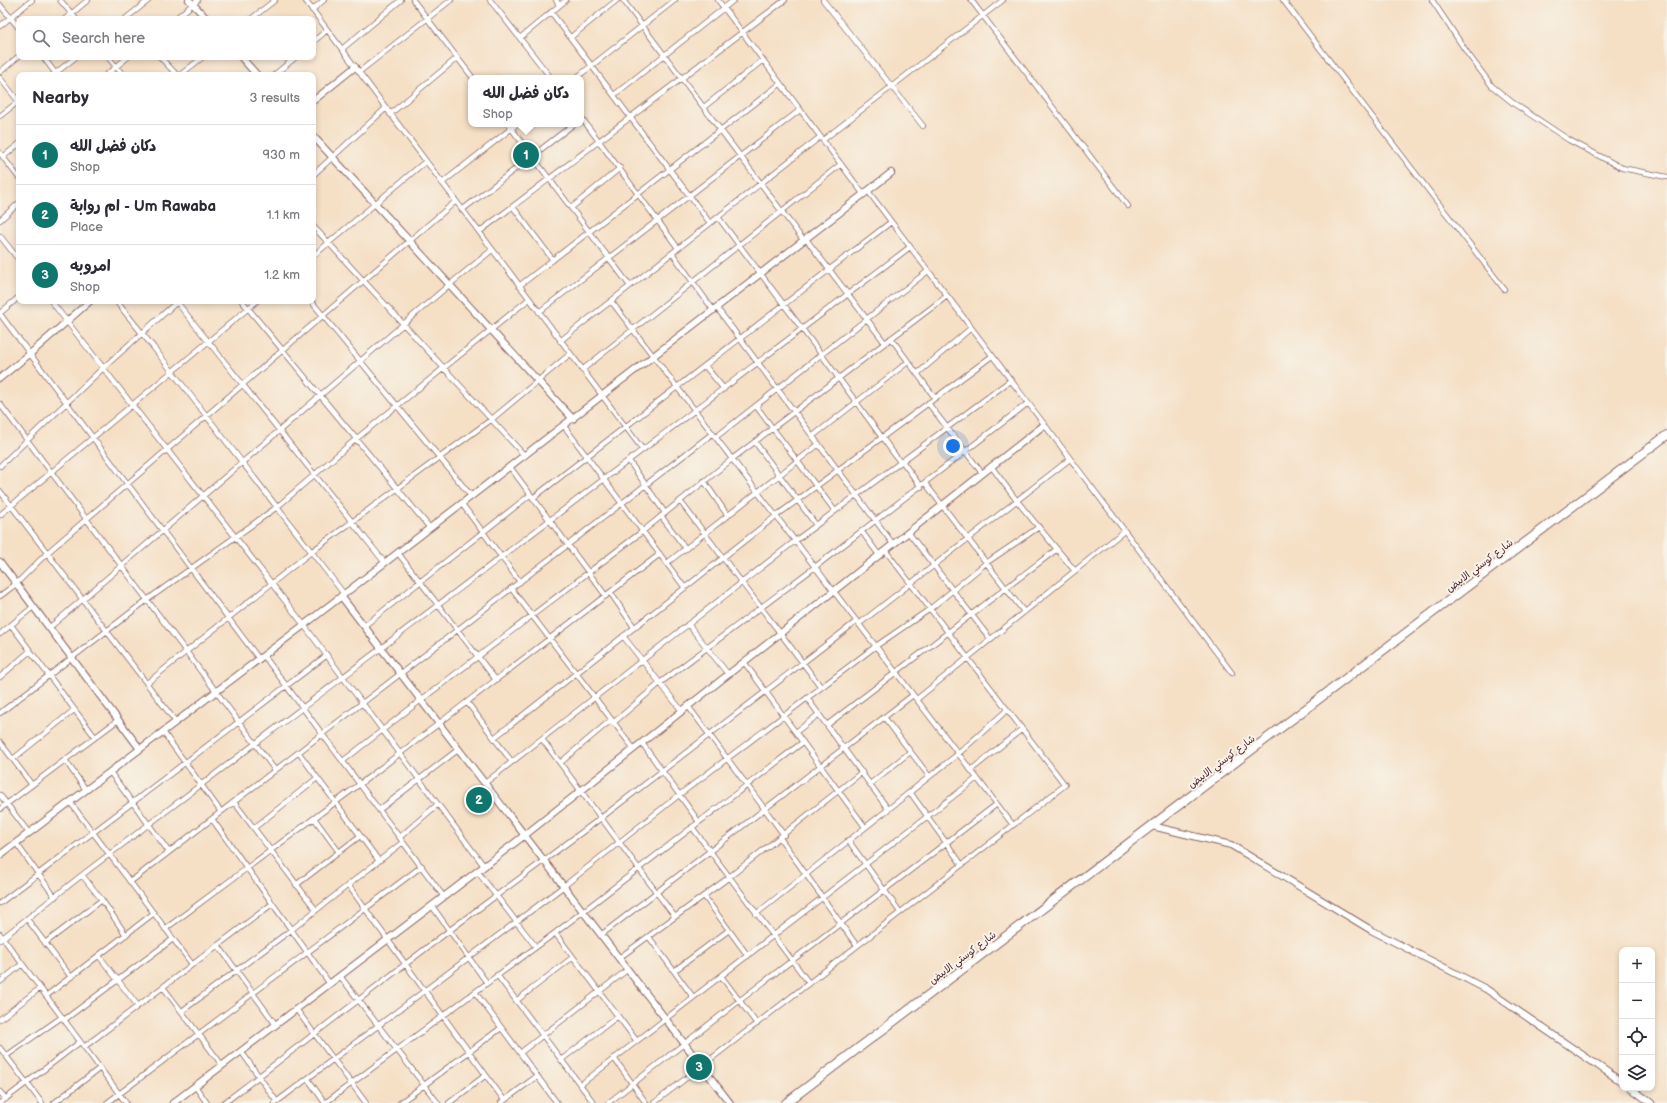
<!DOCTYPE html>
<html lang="en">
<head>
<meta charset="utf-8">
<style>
	:root { --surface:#fff; --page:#f2f2f3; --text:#2b2b33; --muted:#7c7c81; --line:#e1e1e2; --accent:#0f766e }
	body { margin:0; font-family:"Balsamiq Sans","Playpen Sans Arabic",sans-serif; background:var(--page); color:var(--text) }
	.controls { position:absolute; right:12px; bottom:12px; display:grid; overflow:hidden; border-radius:8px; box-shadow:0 2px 6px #0003 }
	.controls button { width:36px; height:36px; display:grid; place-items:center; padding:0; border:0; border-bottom:1px solid var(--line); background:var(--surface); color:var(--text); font:20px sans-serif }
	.you { position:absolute; left:953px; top:446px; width:14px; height:14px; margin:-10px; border:3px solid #fff; border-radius:50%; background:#1a73e8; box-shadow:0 0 0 6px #1a73e833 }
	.badge { display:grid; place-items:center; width:26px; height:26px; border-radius:50%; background:var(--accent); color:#fff; font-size:13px; font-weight:700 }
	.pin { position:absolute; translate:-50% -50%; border:2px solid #fff; box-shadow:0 1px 4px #0006 }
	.popup { position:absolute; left:468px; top:75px; width:116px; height:52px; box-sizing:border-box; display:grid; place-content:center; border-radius:8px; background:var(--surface); filter:drop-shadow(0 1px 3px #0005); font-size:13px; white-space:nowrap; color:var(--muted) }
	.popup b { font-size:15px; color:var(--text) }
	.popup::after { content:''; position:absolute; left:50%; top:100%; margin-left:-8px; border:8px solid transparent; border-top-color:var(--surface) }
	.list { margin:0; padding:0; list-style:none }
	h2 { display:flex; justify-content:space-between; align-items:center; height:52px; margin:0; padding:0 16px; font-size:17px }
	h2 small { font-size:13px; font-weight:400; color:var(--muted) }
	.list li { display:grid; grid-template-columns:26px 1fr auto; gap:12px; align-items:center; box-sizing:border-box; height:60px; padding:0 16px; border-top:1px solid var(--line) }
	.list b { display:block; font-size:15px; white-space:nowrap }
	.list p { margin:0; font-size:13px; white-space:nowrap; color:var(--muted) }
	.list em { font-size:13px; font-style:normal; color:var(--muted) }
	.icon { flex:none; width:22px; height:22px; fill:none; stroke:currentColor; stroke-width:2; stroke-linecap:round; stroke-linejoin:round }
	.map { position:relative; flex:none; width:1667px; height:1103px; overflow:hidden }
	.search { position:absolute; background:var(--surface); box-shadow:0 2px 6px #0003; left:16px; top:16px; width:300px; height:44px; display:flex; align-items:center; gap:10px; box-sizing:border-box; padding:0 14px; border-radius:8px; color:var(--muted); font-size:15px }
	.panel { position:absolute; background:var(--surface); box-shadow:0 2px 6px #0003; left:16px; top:72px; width:300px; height:232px; border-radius:8px }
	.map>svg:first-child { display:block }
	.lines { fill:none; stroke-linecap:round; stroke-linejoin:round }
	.street-casing { stroke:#866261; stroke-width:6 }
	.secondary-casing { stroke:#866261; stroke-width:8 }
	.highway-casing { stroke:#866261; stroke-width:10 }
	.street { stroke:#fff; stroke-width:4.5 }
	.secondary { stroke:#fff; stroke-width:6 }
	.highway { stroke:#fff; stroke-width:8 }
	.labels { text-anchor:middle; stroke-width:4; stroke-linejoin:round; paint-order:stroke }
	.street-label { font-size:10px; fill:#4a1f2b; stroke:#f7f3e8 }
</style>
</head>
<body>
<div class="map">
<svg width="1667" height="1103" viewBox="0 0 1667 1103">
	<rect width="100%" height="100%" fill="#f7f3e8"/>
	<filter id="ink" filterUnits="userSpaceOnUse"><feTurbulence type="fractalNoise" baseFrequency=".025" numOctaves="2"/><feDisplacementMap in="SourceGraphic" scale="8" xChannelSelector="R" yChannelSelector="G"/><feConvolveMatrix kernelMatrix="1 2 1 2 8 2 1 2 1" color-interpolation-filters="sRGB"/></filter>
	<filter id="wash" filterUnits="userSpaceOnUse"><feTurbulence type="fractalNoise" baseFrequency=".012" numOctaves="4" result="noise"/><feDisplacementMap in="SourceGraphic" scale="16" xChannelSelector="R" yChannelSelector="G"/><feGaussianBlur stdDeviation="0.9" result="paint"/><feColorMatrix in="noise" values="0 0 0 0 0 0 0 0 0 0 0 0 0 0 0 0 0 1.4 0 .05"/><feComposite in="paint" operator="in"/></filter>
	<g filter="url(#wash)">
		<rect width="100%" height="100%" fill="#f5dfc5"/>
	</g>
	<g filter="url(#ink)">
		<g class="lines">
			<defs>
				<path id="street" d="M 60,0 L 76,19
					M 305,0 L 643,450
					M 413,0 L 473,78
					M 490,0 L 551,78
					M 556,0 L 559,5
					M 623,0 L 804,241
					M 718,0 L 864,195
					M 823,0 L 923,126
					M 971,0 L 1128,206
					M 1283,0 L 1504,289
					M 1432,0 L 1468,54 L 1492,86 L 1513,103 L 1569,140 L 1622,168 L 1667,177
					M 0,5 L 19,28
					M 312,10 L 324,0
					M 551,12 L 710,223
					M 65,19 L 88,0
					M 125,19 L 149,0
					M 175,19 L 198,0
					M 251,19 L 275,0
					M 0,26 L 32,0
					M 571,37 L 617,0
					M 520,38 L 566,0
					M 313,42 L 327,30
					M 342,49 L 401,0
					M 43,57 L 56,74
					M 108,57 L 123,75
					M 160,57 L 177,75
					M 0,72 L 19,56
					M 359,72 L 451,0
					M 53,75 L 76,57
					M 106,75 L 128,57
					M 180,75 L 203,57
					M 274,75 L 296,57
					M 0,78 L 19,102
					M 576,78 L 675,0
					M 614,95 L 734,0
					M 704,107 L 763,60
					M 390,114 L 457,58
					M 0,116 L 19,101
					M 581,117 L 678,248
					M 508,124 L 630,286
					M 823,140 L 1003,0
					M 0,153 L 19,178
					M 3,157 L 19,144
					M 313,175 L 386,108
					M 442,183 L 517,124
					M 868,191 L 1232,673
					M 513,207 L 553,260
					M 571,208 L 620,168
					M 462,210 L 574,124
					M 718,217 L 821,354 L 900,462
					M 0,220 L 19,203
					M 313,226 L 525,456
					M 479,232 L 785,0
					M 0,236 L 19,260
					M 806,239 L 885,343
					M 672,253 L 714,311
					M 313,256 L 426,161
					M 519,286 L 780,84
					M 51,301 L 304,625 L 484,866
					M 116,301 L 154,348 L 344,594
					M 176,301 L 385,563
					M 242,301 L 430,528
					M 311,301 L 472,497
					M 611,301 L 1013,825
					M 717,308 L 893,544
					M 539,312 L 800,110
					M 0,313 L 19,297
					M 0,314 L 259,659
					M 891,338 L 935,398
					M 560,341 L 820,137
					M 705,366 L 724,389
					M 582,370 L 841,164
					M 917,374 L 971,328
					M 928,403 L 982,473
					M 0,404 L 275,770
					M 756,406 L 835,511
					M 564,426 L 685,588
					M 813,436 L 908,362
					M 716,437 L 928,271
					M 755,442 L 816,525
					M 629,461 L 665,513
					M 902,461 L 921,487
					M 0,466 L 103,368 L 178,301
					M 991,466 L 1017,501 L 1075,571
					M 510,467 L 606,596
					M 704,481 L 728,516
					M 925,483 L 1024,612
					M 0,491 L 176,722
					M 533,498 L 891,222
					M 680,501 L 821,687
					M 462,504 L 520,582
					M 0,515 L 257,301
					M 661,516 L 686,549
					M 862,532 L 879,555
					M 908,532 L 991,640
					M 398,553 L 496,680
					M 667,563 L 819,444
					M 511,588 L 634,749
					M 610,592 L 634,627
					M 0,596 L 16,584 L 47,553 L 456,201
					M 688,624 L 728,674
					M 859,624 L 1070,459
					M 11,625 L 95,737
					M 364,626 L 530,495
					M 49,628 L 449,285 L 492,250
					M 0,634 L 33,607
					M 623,636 L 682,711
					M 264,656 L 444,897
					M 744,662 L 865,827
					M 0,677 L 30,651
					M 147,683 L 311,552 L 492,419 L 570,354
					M 807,698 L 888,809
					M 917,699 L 1124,531
					M 467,702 L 512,762
					M 688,706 L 784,835
					M 0,713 L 147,600 L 277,507 L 356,439 L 529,299
					M 884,717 L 929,776
					M 613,723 L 660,683 L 815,567 L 1028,403
					M 827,725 L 1057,549
					M 163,732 L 221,812
					M 796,732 L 819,714
					M 494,738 L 776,516 L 992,356
					M 542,739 L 675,917
					M 0,742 L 32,785
					M 642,743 L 699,822
					M 299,753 L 379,861
					M 13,759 L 74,710
					M 65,760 L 86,790
					M 343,761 L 421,700 L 643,531 L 732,459 L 947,296
					M 560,763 L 611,720
					M 971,770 L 1022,729
					M 110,772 L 169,852
					M 485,783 L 795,541 L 1011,380
					M 870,784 L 910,752
					M 910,792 L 962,865
					M 0,795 L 29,833
					M 70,802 L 192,964
					M 234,802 L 316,910
					M 0,809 L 118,720
					M 379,810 L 459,749
					M 314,818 L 339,852
					M 212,819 L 330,984
					M 692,827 L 809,983
					M 254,828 L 317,778
					M 400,837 L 438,804
					M 780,838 L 857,946
					M 848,840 L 900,912
					M 16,843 L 55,897
					M 477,871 L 536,947
					M 82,875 L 102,900 L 126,935
					M 130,882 L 713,433
					M 296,885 L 360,836
					M 348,885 L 504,1100
					M 704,896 L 748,956
					M 0,903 L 327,655
					M 432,906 L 487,983
					M 756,914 L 958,754 L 1007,710
					M 27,919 L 71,977
					M 165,929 L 360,784 L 660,554
					M 555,933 L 636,1040
					M 0,934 L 126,1103
					M 601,935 L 913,695
					M 649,937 L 693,997
					M 0,940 L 82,875 L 910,247
					M 45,943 L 102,900
					M 218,945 L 276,1025
					M 99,956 L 138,1006
					M 619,958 L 728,878 L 862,772
					M 674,971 L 729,930
					M 497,975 L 594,1103
					M 340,976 L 438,1103
					M 721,976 L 757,1024
					M 0,982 L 22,964
					M 163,987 L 222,1065
					M 475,992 L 557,1103
					M 46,996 L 154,913
					M 516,1001 L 573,957
					M 296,1009 L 366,1103
					M 182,1011 L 291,930 L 403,842
					M 0,1019 L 40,988
					M 64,1020 L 173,939
					M 84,1047 L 272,904
					M 0,1048 L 42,1103
					M 241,1051 L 277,1102
					M 520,1053 L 627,970
					M 6,1056 L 62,1017
					M 614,1058 L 646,1103
					M 561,1060 L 618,1016
					M 308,1079 L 325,1103
					M 580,1085 L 977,778
					M 195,1086 L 207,1103
					M 0,1092 L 6,1099
					M 0,1103 L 80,1042
					M 54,1103 L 100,1068
					M 107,1103 L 422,866
					M 224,1103 L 450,930 L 601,818 L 857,621
					M 275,1103 L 564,886 L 679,795 L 876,646 L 930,609 L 986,563 L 1039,527
					M 325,1103 L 555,933 L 803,742
					M 400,1103 L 501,1028
					M 449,1103 L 486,1075
					M 501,1103 L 537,1076
					M 608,1103 L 739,1001 L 997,804
					M 654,1103 L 1065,785 L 885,550"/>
				<path id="secondary" d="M 189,0 L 207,19
					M 241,57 L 257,75
					M 313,101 L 355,67
					M 313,136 L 573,419
					M 0,378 L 31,353 L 90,301
					M 0,562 L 140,749
					M 341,596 L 730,1103
					M 1152,826 L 1231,845 L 1371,930 L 1486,989 L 1622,1082
					M 0,855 L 304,625 L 891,173
					M 1631,1088 L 1651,1103
					M 173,1103 L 525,835 L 1044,425"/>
				<path id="highway" d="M 786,1103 L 1667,435"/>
			</defs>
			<use href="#street" class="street-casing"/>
			<use href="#secondary" class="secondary-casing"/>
			<use href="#highway" class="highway-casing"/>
			<use href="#street" class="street"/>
			<use href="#secondary" class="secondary"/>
			<use href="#highway" class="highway"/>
		</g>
	</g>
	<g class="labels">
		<g class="street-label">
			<text transform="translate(1479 565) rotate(-37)" y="4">شارع كوستي الابيض</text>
			<text transform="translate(1221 761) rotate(-37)" y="4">شارع كوستي الابيض</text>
			<text transform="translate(962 957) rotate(-37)" y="4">شارع كوستي الابيض</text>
		</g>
	</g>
</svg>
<div class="controls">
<button>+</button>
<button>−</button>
<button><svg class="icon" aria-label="locate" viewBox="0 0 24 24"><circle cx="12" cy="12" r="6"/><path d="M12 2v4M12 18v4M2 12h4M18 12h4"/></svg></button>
<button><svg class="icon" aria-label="layers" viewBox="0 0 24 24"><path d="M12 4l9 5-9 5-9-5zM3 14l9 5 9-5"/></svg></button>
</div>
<div class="you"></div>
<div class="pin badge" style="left:526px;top:155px">1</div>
<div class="popup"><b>دكان فضل الله</b>Shop</div>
<div class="pin badge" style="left:479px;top:800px">2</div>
<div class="pin badge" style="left:699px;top:1067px">3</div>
<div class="search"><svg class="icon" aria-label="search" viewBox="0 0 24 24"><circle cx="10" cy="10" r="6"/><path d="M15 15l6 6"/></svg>Search here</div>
<section class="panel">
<h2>Nearby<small>3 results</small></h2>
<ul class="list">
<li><span class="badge">1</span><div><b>دكان فضل الله</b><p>Shop</p></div><em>930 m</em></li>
<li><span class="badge">2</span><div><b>ام روابة - Um Rawaba</b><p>Place</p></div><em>1.1 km</em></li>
<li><span class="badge">3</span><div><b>امروبه</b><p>Shop</p></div><em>1.2 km</em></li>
</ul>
</section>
</div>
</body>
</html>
